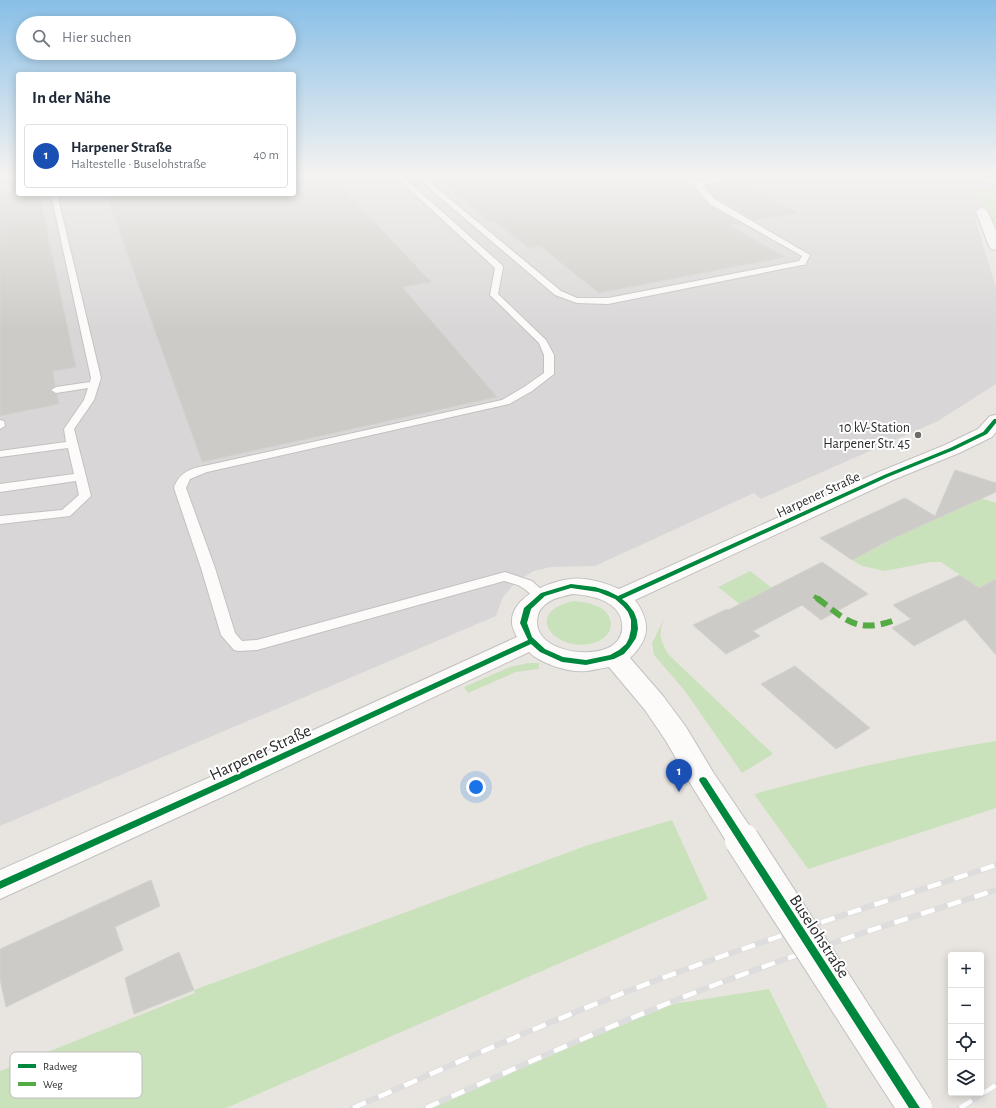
<!DOCTYPE html>
<html lang="de">
<head>
<meta charset="utf-8">
<style>
	:root { --surface:#fff; --page:#f6f6f7; --text:#1f2937; --muted:#747a83; --line:#e0e1e3; --accent:#db2777 }
	body { margin:0; font-family:"Alegreya Sans",sans-serif; background:var(--page); color:var(--text) }
	.controls { position:absolute; right:12px; bottom:12px; display:grid; overflow:hidden; border-radius:4px; box-shadow:0 2px 10px #0003 }
	.controls button { width:36px; height:36px; display:grid; place-items:center; padding:0; border:0; border-bottom:1px solid var(--line); background:var(--surface); color:var(--text); font:20px sans-serif }
	.you { position:absolute; left:476px; top:787px; width:14px; height:14px; margin:-10px; border:3px solid #fff; border-radius:50%; background:#1a73e8; box-shadow:0 0 0 6px #1a73e833 }
	.badge { display:grid; place-items:center; width:26px; height:26px; border-radius:50%; background:var(--accent); color:#fff; font-size:13px; font-weight:700 }
	.pin { position:absolute; translate:-50% -33px; filter:drop-shadow(0 1px 2px #0008) }
	.pin::after { content:''; position:absolute; top:21px; width:14px; height:12px; background:inherit; clip-path:polygon(0 0,100% 0,50% 100%) }
	.list { margin:0; padding:0; list-style:none }
	h2 { display:flex; justify-content:space-between; align-items:center; height:52px; margin:0; padding:0 16px; font-size:17px }
	h2 small { font-size:13px; font-weight:400; color:var(--muted) }
	.list li { display:grid; grid-template-columns:26px 1fr auto; gap:12px; align-items:center; box-sizing:border-box; height:64px; margin:0 8px 8px; padding:0 8px; border:1px solid var(--line); border-radius:4px }
	.list b { display:block; font-size:15px; white-space:nowrap }
	.list p { margin:0; font-size:13px; white-space:nowrap; color:var(--muted) }
	.list em { font-size:13px; font-style:normal; color:var(--muted) }
	.icon { flex:none; width:22px; height:22px; fill:none; stroke:currentColor; stroke-width:2; stroke-linecap:round; stroke-linejoin:round }
	.map { position:relative; flex:none; width:996px; height:1108px; overflow:hidden }
	.search { position:absolute; background:var(--surface); box-shadow:0 2px 10px #0003; left:16px; top:16px; width:280px; height:44px; display:flex; align-items:center; gap:10px; box-sizing:border-box; padding:0 14px; border-radius:22px; color:var(--muted); font-size:15px }
	.panel { position:absolute; background:var(--surface); box-shadow:0 2px 10px #0003; left:16px; top:72px; width:280px; height:124px; border-radius:4px }
	.map>svg:first-child { display:block }
	.industrial { fill:#d9d6d7 }
	.green { fill:#cae2bb }
	.building { fill:#cdcbc7; stroke:#d3d1cc }
	.lines { fill:none; stroke-linecap:round; stroke-linejoin:round }
	.lane-casing { stroke:#c2c1c1; stroke-width:2 }
	.street-casing { stroke:#c2c1c1; stroke-width:2 }
	.lane { fill:#fcfbfa; fill-rule:evenodd }
	.street { fill:#fcfbfa; fill-rule:evenodd }
	.rail-casing { stroke:#deddde; stroke-width:6 }
	.rail { stroke:#fff; stroke-width:4.5; stroke-dasharray:14; stroke-linecap:butt }
	.street-bridge-casing { stroke:#c2c1c1; stroke-width:36; stroke-linecap:butt }
	.street-bridge { stroke:#fcfbfa; stroke-width:34 }
	.quiet-far1 { stroke:#54ab44; stroke-width:4.5; stroke-dasharray:10 4.5; stroke-linecap:butt }
	.quiet { stroke:#54ab44; stroke-width:6; stroke-dasharray:12 6; stroke-linecap:butt }
	.cycleway-casing { stroke:#fff; stroke-width:2 }
	.cycleway { fill:#00873e; fill-rule:evenodd }
	.poi-dot { fill:#6d6c6a; stroke:#fff; stroke-width:1.5 }
	.labels { text-anchor:middle; stroke-width:4; stroke-linejoin:round; paint-order:stroke }
	.poi-label { font-size:14px; fill:#2b2b2b; stroke:#fff; text-anchor:end }
	.street-label { font-size:14px; fill:#2b2b2b; stroke:#fff }
	.near-street-label { font-size:17px; fill:#2b2b2b; stroke:#fff }
	.key { fill:#fff; stroke:#bfbfbf; stroke-width:1 }
	.key-label { font-size:11px; fill:#2b2b2b }
</style>
</head>
<body>
<div class="map">
<svg width="996" height="1108" viewBox="0 0 996 1108">
	<rect width="100%" height="100%" fill="#e8e5e0"/>
	<path class="industrial" d="M 0,176 L 18,176 L 18,194 L 294,194 L 294,176 L 996,176 L 996,191 L 976,191 L 992,219 L 975,218 L 996,288 L 996,384 L 938,421 L 761,499 L 754,493 L 595,566 L 551,567 L 534,571 L 517,581 L 503,597 L 496,616 L 0,826 Z"/>
	<path class="green" d="M 975,190 L 996,191 L 996,226 Z
		M 948,488 L 996,503 L 996,579 L 979,588 L 941,562 L 931,562 L 885,571 L 862,566 L 852,560 L 886,543 L 883,541 L 892,537 L 896,538 L 893,536 L 902,532 L 905,533 L 968,505 Z
		M 750,571 L 772,588 L 746,609 L 718,587 Z
		M 573,601 C 588,602 610,606 611,624 C 611,631 607,636 602,639 C 566,661 515,615 573,601 Z
		M 666,615 C 658,632 659,639 669,655 L 773,754 L 742,773 L 685,691 L 654,655 L 652,643 Z
		M 528,663 L 539,663 L 539,669 L 516,672 L 468,693 L 464,687 L 510,667 Z
		M 996,741 L 996,808 L 808,869 L 754,794 C 833,772 915,754 996,741 Z
		M 672,820 L 708,899 L 226,1108 L 0,1108 L 0,1071 L 195,993 L 194,990 L 588,845 Z
		M 769,989 L 828,1108 L 426,1108 L 521,1065 L 660,1006 Z"/>
	<path class="building" d="M 294,176 L 331,176 L 431,282 L 402,287 L 497,397 L 202,462 L 106,194 L 294,194 Z
		M 434,176 L 659,176 L 684,191 L 695,189 L 709,205 L 740,223 L 729,225 L 785,257 L 599,293 L 540,246 L 528,248 L 494,221 L 489,221 Z
		M 738,182 L 798,213 L 754,220 L 717,199 L 705,187 Z
		M 0,194 L 39,194 L 76,367 L 53,371 L 55,386 L 50,391 L 57,394 L 59,404 L 0,416 Z
		M 955,470 L 996,483 L 996,492 L 896,537 L 852,560 L 820,538 L 905,498 L 935,516 Z
		M 822,562 L 868,594 L 821,620 L 802,605 L 753,631 L 760,636 L 726,654 L 693,625 L 727,609 L 728,610 Z
		M 960,575 L 979,588 L 996,579 L 996,655 L 965,619 L 914,646 L 892,628 L 911,619 L 893,605 Z
		M 795,666 L 870,728 L 836,749 L 761,684 Z
		M 151,880 L 160,906 L 115,927 L 123,950 L 6,1007 L 0,979 L 0,949 Z
		M 179,952 L 194,990 L 134,1014 L 125,978 Z"/>
	<g class="lines">
		<defs>
			<path id="lane" d="M 395,176 L 402,176 L 502,265 L 503,267 L 498,294 L 546,340 L 554,355 L 554,374 L 532,391 L 509,404 L 207,472 L 190,479 L 186,488 L 215,568 L 235,633 L 242,641 L 257,640 L 505,572 L 532,581 L 547,595 L 545,598 C 534,601 531,593 523,588 C 518,584 510,583 504,581 L 257,650 L 239,651 L 234,650 L 221,635 L 201,568 L 174,488 C 179,473 189,469 204,466 L 502,400 L 524,387 L 544,373 L 544,355 L 539,343 L 490,295 L 495,268 Z
				M 415,176 L 422,176 L 561,291 L 577,298 L 608,298 L 799,261 L 802,256 L 710,204 L 695,186 L 675,176 L 684,176 L 697,182 L 723,176 L 737,176 L 701,186 L 716,200 L 810,255 L 805,265 L 802,265 L 608,304 L 577,303 L 555,295 Z
				M 961,176 L 976,176 L 996,180 L 996,184 Z
				M 51,194 L 57,194 L 101,378 L 94,400 L 74,429 L 91,496 L 70,516 L 0,524 L 0,516 L 62,510 L 79,495 L 76,481 L 0,492 L 0,484 L 74,474 L 68,448 L 0,457 L 0,451 L 66,442 L 64,429 L 84,400 L 88,388 L 56,393 L 51,390 L 56,387 L 90,382 L 91,378 Z
				M 0,420 L 4,421 L 5,426 L 0,429 Z"/>
			<path id="street" d="M 982,208 L 986,209 L 988,212 L 996,230 L 996,250 L 991,249 L 989,246 L 976,212 L 978,209 Z
				M 996,415 L 996,432 L 992,437 L 959,453 L 893,480 L 635,600 C 651,622 650,639 630,658 L 663,696 L 686,727 L 713,772 L 753,831 L 757,840 L 753,849 L 742,853 L 731,849 L 693,788 L 666,741 L 645,710 L 609,667 C 602,668 594,670 587,671 C 570,673 541,664 529,652 L 235,791 L 0,899 L 0,870 L 215,775 L 517,637 C 515,633 512,627 512,623 C 510,597 550,581 571,579 C 586,577 605,583 619,589 L 879,472 L 945,445 L 978,429 L 990,416 ZM 572,594 C 593,595 625,602 622,630 C 621,638 616,644 608,648 C 585,659 529,649 538,615 C 539,609 546,603 552,600 C 558,597 565,596 572,594 Z"/>
		</defs>
		<use href="#lane" class="lane-casing"/>
		<use href="#street" class="street-casing"/>
		<use href="#lane" class="lane"/>
		<use href="#street" class="street"/>
		<defs>
			<path id="rail" d="M 353,1108 C 452,1065 551,1020 652,982 C 765,939 881,903 996,865
				M 426,1108 C 525,1064 624,1019 725,981 C 815,947 906,919 996,890
				M 960,1108 L 996,1085"/>
		</defs>
		<use href="#rail" class="rail-casing"/>
		<use href="#rail" class="rail"/>
		<defs>
			<path id="street-bridge" d="M 742,840 L 915,1108"/>
		</defs>
		<use href="#street-bridge" class="street-bridge-casing"/>
		<use href="#street-bridge" class="street-bridge"/>
		<path class="quiet-far1" d="M 814,596 L 818,599"/>
		<path class="quiet" d="M 817,598 C 846,620 857,634 895,620"/>
		<defs>
			<path id="cycleway" d="M 994,419 L 996,419 L 996,423 L 987,434 L 954,450 L 888,477 L 622,599 L 627,603 L 634,612 L 637,620 L 638,629 L 636,638 L 630,647 L 624,654 L 614,659 L 586,665 L 562,662 L 540,652 L 531,644 L 228,785 L 0,889 L 0,881 L 222,781 L 528,640 L 520,623 L 524,608 L 541,593 L 571,584 L 595,587 L 608,591 L 618,596 L 884,475 L 950,448 L 983,432 ZM 571,588 L 598,592 L 615,599 L 623,606 L 628,612 L 631,620 L 631,629 L 629,638 L 626,644 L 619,650 L 610,655 L 586,660 L 563,657 L 545,649 L 532,637 L 527,623 L 531,609 L 545,596 Z
				M 703,777 L 706,778 L 920,1108 L 909,1108 L 700,782 L 699,780 L 700,778 Z"/>
		</defs>
		<use href="#cycleway" class="cycleway-casing"/>
		<use href="#cycleway" class="cycleway"/>
	</g>
	<linearGradient id="sky" x2="0" y2="1"><stop stop-color="#88bfe7"/><stop offset="0.53" stop-color="#f5f3f1"/><stop offset="1" stop-color="#f5f3f1" stop-opacity="0"/></linearGradient>
	<rect width="996" height="331" fill="url(#sky)"/>
	<circle class="poi-dot" cx="918" cy="435" r="4"/>
	<g class="labels">
		<g class="poi-label">
			<text x="910" y="432">10 kV-Station<tspan x="910" dy="16">Harpener Str. 45</tspan></text>
		</g>
		<g class="street-label">
			<text transform="translate(818 494) rotate(-25)" y="5">Harpener Straße</text>
		</g>
		<g class="near-street-label">
			<text transform="translate(260 752) rotate(-25)" y="6">Harpener Straße</text>
			<text transform="translate(820 936) rotate(57)" y="6">Buselohstraße</text>
		</g>
	</g>
	<rect x="10" y="1052" width="132" height="46" rx="6" class="key"/>
	<rect x="18" y="1064" width="18" height="4" fill="#00873e"/>
	<rect x="18" y="1082" width="18" height="4" fill="#54ab44"/>
	<g class="key-label">
		<text x="43" y="1070">Radweg</text>
		<text x="43" y="1088">Weg</text>
	</g>
</svg>
<div class="controls">
<button>+</button>
<button>−</button>
<button><svg class="icon" aria-label="locate" viewBox="0 0 24 24"><circle cx="12" cy="12" r="6"/><path d="M12 2v4M12 18v4M2 12h4M18 12h4"/></svg></button>
<button><svg class="icon" aria-label="layers" viewBox="0 0 24 24"><path d="M12 4l9 5-9 5-9-5zM3 14l9 5 9-5"/></svg></button>
</div>
<div class="you"></div>
<div class="pin badge" style="left:679px;top:792px;background:#1a4fb4">1</div>
<div class="search"><svg class="icon" aria-label="search" viewBox="0 0 24 24"><circle cx="10" cy="10" r="6"/><path d="M15 15l6 6"/></svg>Hier suchen</div>
<section class="panel">
<h2>In der Nähe<small></small></h2>
<ul class="list">
<li><span class="badge" style="background:#1a4fb4">1</span><div><b>Harpener Straße</b><p>Haltestelle · Buselohstraße</p></div><em>40 m</em></li>
</ul>
</section>
</div>
</body>
</html>
